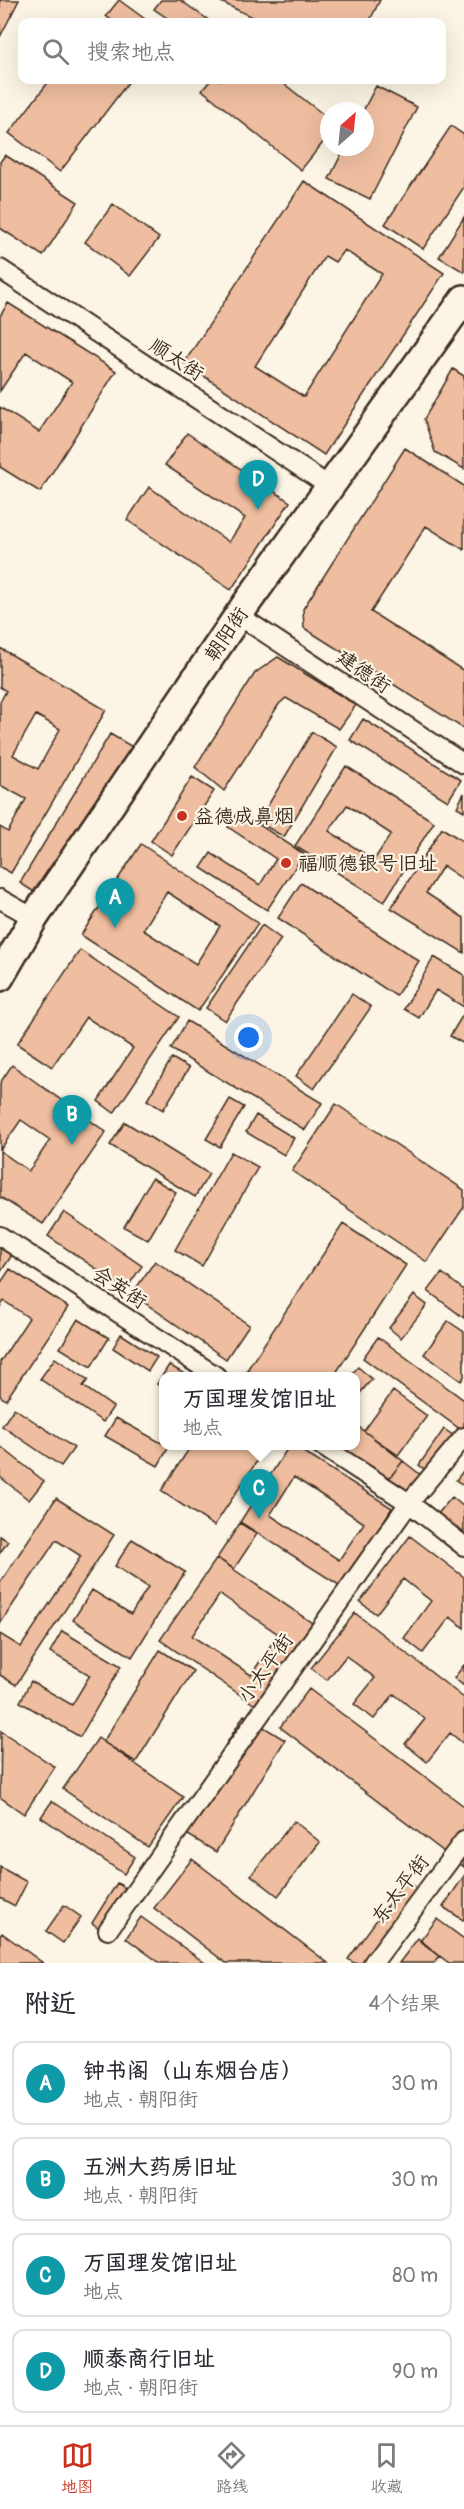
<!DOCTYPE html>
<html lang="zh">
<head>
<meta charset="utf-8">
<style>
	:root { --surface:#fff; --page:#f7f7f7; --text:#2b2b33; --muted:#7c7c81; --line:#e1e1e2; --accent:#c8321e }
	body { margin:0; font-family:Pangolin,"LXGW WenKai TC",sans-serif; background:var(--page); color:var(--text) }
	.compass { position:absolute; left:320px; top:102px; width:54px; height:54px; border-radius:50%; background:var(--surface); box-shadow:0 6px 24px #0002; rotate:27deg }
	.you { position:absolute; left:249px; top:1038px; width:21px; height:21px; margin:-15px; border:4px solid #fff; border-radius:50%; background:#1a73e8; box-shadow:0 0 0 9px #1a73e833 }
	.badge { display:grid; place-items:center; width:39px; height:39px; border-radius:50%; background:var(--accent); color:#fff; font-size:20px; font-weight:700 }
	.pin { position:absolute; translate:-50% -50px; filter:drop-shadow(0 2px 3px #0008) }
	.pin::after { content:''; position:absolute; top:32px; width:21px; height:18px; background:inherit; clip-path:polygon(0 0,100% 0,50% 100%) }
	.popup { position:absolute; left:159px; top:1372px; width:201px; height:78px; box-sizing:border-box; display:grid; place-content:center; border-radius:12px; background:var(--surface); filter:drop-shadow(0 2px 4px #0005); font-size:20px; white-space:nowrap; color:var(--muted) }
	.popup b { font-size:22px; color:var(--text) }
	.popup::after { content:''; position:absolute; left:50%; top:100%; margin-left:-12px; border:12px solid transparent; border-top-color:var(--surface) }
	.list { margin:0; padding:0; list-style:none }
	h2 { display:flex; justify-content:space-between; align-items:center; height:78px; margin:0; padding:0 24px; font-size:26px }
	h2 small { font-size:20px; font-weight:400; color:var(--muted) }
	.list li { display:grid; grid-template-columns:39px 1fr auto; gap:18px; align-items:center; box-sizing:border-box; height:84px; margin:0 12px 12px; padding:0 12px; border:2px solid var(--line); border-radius:12px }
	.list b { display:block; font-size:22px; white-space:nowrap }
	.list p { margin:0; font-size:20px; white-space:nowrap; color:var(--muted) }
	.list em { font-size:20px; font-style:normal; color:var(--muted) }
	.icon { flex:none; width:33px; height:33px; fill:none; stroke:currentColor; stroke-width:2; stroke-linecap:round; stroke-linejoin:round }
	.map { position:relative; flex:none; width:464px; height:1963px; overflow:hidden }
	.search { position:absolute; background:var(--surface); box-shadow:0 6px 24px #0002; left:18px; right:18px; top:18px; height:66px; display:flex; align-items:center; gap:15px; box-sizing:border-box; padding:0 21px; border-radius:12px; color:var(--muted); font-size:22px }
	.sheet { height:462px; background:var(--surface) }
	nav { display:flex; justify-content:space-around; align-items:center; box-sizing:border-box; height:84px; border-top:2px solid var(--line); background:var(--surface); font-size:16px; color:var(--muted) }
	nav a { display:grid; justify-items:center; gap:3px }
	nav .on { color:var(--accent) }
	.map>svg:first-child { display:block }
	.building { fill:#efbea0; stroke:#3b2a1e; stroke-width:1.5; fill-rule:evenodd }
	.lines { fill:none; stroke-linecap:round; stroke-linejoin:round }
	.service-casing { stroke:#3b2a1e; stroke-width:22 }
	.pedestrian-casing { stroke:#3b2a1e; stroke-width:32 }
	.service { stroke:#fcf5e5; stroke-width:18 }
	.pedestrian { stroke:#fcf5e5; stroke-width:27 }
	.poi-dot { fill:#c8321e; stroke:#fcf5e5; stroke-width:2 }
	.labels { text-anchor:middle; stroke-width:4.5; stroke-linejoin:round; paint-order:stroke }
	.street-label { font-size:20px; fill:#3b2a1e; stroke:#fcf5e5 }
	.poi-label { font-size:20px; fill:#3b2a1e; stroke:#fcf5e5; text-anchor:start }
</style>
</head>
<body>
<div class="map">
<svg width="464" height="1963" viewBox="0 0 464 1963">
	<rect width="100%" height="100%" fill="#fcf5e5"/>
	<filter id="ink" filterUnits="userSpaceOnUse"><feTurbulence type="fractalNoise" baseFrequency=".0167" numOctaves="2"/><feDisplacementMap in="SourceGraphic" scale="12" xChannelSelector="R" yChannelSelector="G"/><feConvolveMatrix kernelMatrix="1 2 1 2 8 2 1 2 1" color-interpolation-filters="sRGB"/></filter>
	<g filter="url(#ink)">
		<path class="building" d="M 0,0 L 19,0 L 0,37 Z
			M 119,0 L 149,22 L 114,22 L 106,16 Z
			M 161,0 L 180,0 L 210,21 L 173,22 L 154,9 Z
			M 217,0 L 380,0 L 369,22 L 262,22 Z
			M 50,80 L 130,80 L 60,172 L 9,133 Z
			M 211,80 L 279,80 L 329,119 L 329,135 L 301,170 L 202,90 Z
			M 376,86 L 417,107 L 370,199 L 329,179 L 345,147 L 365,147 L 363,111 Z
			M 451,126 L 464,135 L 464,187 L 423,249 L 385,224 Z
			M 5,155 L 78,202 L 43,256 L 0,228 L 0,162 Z
			M 304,181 L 444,273 L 324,455 L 184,363 ZM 344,250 L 382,274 L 304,397 L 255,366 L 325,256 L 335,262 Z
			M 113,204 L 159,238 L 130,276 L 85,242 Z
			M 464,217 L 464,272 L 439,257 Z
			M 8,303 L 116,371 L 40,492 L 0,467 L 0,407 L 39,432 L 72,382 L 26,352 L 0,391 L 0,316 Z
			M 453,369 L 464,376 L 464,469 L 435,452 L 424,419 Z
			M 187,433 L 290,502 L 231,590 L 127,520 L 149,487 L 229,542 L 245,518 L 165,465 Z
			M 405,448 L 464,486 L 464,550 L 426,526 L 371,612 L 464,671 L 464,729 L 304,628 L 303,609 Z
			M 0,648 L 106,710 L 11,873 L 0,867 L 0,827 L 8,832 L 26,799 L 0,785 L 0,702 L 6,691 L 0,687 ZM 36,715 L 60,729 L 38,769 L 13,755 Z
			M 278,657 L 356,705 L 339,729 L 286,698 L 279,704 L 224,791 L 195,767 L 255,673 Z
			M 363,719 L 461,780 L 448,801 L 350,740 Z
			M 312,732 L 337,747 L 284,837 L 258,822 Z
			M 110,734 L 136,749 L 45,899 L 20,883 Z
			M 346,766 L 434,822 L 384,902 L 295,846 ZM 347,805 L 391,834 L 374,860 L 329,831 Z
			M 192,777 L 214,791 L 172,855 L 151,841 Z
			M 464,793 L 464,811 L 457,807 Z
			M 238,811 L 304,854 L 267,910 L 201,868 L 211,853 L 260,885 L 276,859 L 228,827 Z
			M 442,828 L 464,842 L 464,880 L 443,866 L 426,893 L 464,918 L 464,953 L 391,908 Z
			M 141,844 L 258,923 L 198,1011 L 81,935 ZM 167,892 L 220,926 L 196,964 L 143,930 Z
			M 301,883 L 419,961 L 396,996 L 278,918 Z
			M 262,925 L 281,939 L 225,1021 L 206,1008 Z
			M 80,950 L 179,1017 L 114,1113 L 98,1101 L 133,1048 L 86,1017 L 52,1067 L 17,1044 Z
			M 434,957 L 464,975 L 464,1007 L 436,990 L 419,1018 L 404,1009 Z
			M 352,994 L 371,1007 L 314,1089 L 296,1076 Z
			M 464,1013 L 464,1044 L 450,1036 Z
			M 187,1021 L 322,1103 L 305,1130 L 171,1049 Z
			M 172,1058 L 189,1068 L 163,1110 L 147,1100 Z
			M 12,1065 L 106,1132 L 43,1224 L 0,1197 L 0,1151 L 29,1171 L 50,1140 L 21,1120 L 0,1150 L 0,1083 Z
			M 230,1099 L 244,1107 L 220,1147 L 206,1139 Z
			M 336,1104 L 464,1190 L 464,1207 L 427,1262 L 292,1171 Z
			M 256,1115 L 294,1138 L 284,1155 L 246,1132 Z
			M 125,1122 L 209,1174 L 195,1197 L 110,1145 Z
			M 231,1152 L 258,1167 L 202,1266 L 175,1250 Z
			M 152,1178 L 176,1192 L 148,1240 L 124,1227 Z
			M 64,1212 L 142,1266 L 126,1289 L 48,1236 Z
			M 343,1224 L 406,1265 L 334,1376 L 257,1376 L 247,1370 Z
			M 0,1247 L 12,1255 L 0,1273 Z
			M 155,1261 L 249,1325 L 226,1359 L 132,1294 Z
			M 10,1269 L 68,1307 L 6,1400 L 0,1396 L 0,1362 L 29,1318 L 4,1301 L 0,1307 L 0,1284 Z
			M 442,1273 L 464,1290 L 464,1318 L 428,1291 Z
			M 414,1295 L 427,1305 L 401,1338 L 389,1328 Z
			M 78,1319 L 109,1338 L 91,1367 L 60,1348 Z
			M 448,1321 L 464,1332 L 464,1377 L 461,1381 L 424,1354 Z
			M 121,1334 L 157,1357 L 148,1371 L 113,1348 Z
			M 378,1337 L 464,1400 L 464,1432 L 363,1358 Z
			M 55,1358 L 88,1380 L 83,1386 L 113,1407 L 103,1422 L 40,1379 Z
			M 169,1365 L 188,1376 L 163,1376 L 163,1388 L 157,1384 Z
			M 358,1367 L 372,1379 L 355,1399 L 355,1376 L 350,1376 Z
			M 393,1391 L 427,1416 L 398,1455 L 364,1431 Z
			M 14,1408 L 74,1448 L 61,1466 L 2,1426 Z
			M 116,1418 L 169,1447 L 158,1466 L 105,1436 Z
			M 355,1424 L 403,1461 L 387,1481 L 341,1446 L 355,1446 Z
			M 444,1429 L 464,1443 L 439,1480 L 419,1465 Z
			M 0,1446 L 44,1481 L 29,1500 L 0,1477 Z
			M 191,1446 L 267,1446 L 214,1526 L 161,1491 Z
			M 289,1446 L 294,1446 L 392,1508 L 342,1587 L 240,1522 ZM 294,1477 L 364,1523 L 339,1560 L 270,1515 Z
			M 403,1461 L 435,1486 L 420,1505 L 388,1480 Z
			M 464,1470 L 464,1486 L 456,1480 Z
			M 452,1497 L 464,1507 L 464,1539 L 436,1516 Z
			M 56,1498 L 114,1535 L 16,1685 L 0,1675 L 0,1634 L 21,1647 L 81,1556 L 56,1540 L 0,1624 L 0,1583 Z
			M 240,1523 L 257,1534 L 234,1569 L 217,1558 Z
			M 0,1536 L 8,1541 L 0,1553 Z
			M 410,1536 L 464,1577 L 464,1628 L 450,1617 L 423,1653 L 404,1638 L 431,1601 L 403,1579 L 376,1614 L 360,1602 Z
			M 132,1539 L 185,1572 L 132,1657 L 73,1620 L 92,1590 L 131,1614 L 148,1587 L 115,1566 Z
			M 217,1558 L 315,1625 L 258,1707 L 160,1640 ZM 220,1594 L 278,1634 L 251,1675 L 192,1636 Z
			M 355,1613 L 464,1698 L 464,1744 L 450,1733 L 427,1762 L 405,1744 L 425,1719 L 394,1694 L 374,1719 L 354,1704 L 375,1678 L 346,1656 L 327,1680 L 311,1668 Z
			M 62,1631 L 121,1666 L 80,1737 L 20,1702 L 31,1681 L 72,1705 L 90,1675 L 50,1652 Z
			M 160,1650 L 193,1671 L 136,1762 L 103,1742 Z
			M 464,1665 L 464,1686 L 454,1678 Z
			M 309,1689 L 464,1806 L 464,1867 L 280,1727 Z
			M 244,1715 L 285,1740 L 216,1852 L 175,1827 Z
			M 1,1731 L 55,1767 L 24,1814 L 0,1797 Z
			M 98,1738 L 183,1797 L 148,1847 L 63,1789 Z
			M 52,1801 L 135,1857 L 124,1874 L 41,1817 Z
			M 294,1821 L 320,1842 L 278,1896 L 251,1875 Z
			M 192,1859 L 328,1963 L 226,1963 L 154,1908 Z
			M 0,1867 L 27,1882 L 15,1906 L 0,1898 Z
			M 464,1876 L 464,1919 L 463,1920 L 443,1907 Z
			M 406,1880 L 422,1893 L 370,1963 L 354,1963 L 348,1959 Z
			M 117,1883 L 132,1892 L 106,1933 L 92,1923 Z
			M 64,1905 L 81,1917 L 63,1943 L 46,1931 Z
			M 141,1917 L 205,1963 L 160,1963 L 126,1938 Z
			M 437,1919 L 464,1939 L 464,1963 L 449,1963 L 420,1941 Z
			M 2,1933 L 43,1963 L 0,1963 L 0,1936 Z
			M 418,1938 L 440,1956 L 434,1963 L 399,1963 Z"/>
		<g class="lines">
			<defs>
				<path id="service" d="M 0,269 L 329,486
					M 238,615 L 464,764
					M 0,899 L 34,918
					M 0,1236 L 216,1376
					M 322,1446 L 409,1503 L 464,1546
					M 108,1930 L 409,1503 L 464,1437
					M 373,1963 L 464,1841"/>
				<path id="pedestrian" d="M 0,977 L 34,918 L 244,607 L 464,299"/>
			</defs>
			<use href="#service" class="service-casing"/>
			<use href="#pedestrian" class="pedestrian-casing"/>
			<use href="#service" class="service"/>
			<use href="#pedestrian" class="pedestrian"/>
		</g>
	</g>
	<g class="poi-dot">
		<circle cx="182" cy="816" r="6"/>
		<circle cx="286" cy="863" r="6"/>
	</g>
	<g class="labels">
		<g class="street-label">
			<text transform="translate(177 359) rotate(33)" y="7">顺太街</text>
			<text transform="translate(226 634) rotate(-56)" y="7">朝阳街</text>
			<text transform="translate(364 671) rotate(34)" y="7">建德街</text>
			<text transform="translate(120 1287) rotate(33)" y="7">会英街</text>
			<text transform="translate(265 1668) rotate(-55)" y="7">小太平街</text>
			<text transform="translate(400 1889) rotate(-53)" y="7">东太平街</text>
		</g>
		<g class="poi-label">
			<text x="194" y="823">益德成鼻烟</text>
			<text x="298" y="870">福顺德银号旧址</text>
		</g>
	</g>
</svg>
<svg class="compass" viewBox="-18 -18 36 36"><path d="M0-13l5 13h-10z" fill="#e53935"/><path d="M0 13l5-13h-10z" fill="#7c7c81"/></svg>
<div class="you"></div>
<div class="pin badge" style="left:115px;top:928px;background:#0f9aa8">A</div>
<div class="pin badge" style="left:72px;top:1145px;background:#0f9aa8">B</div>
<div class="pin badge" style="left:259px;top:1519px;background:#0f9aa8">C</div>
<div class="popup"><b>万国理发馆旧址</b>地点</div>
<div class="pin badge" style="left:258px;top:510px;background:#0f9aa8">D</div>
<div class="search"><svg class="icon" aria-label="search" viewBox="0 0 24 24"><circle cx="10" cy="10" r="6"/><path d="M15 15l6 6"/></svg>搜索地点</div>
</div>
<section class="sheet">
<h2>附近<small>4个结果</small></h2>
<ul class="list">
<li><span class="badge" style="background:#0f9aa8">A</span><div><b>钟书阁（山东烟台店）</b><p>地点 · 朝阳街</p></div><em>30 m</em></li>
<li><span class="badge" style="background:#0f9aa8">B</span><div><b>五洲大药房旧址</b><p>地点 · 朝阳街</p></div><em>30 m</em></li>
<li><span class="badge" style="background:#0f9aa8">C</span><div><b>万国理发馆旧址</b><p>地点</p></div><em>80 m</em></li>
<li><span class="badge" style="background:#0f9aa8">D</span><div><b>顺泰商行旧址</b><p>地点 · 朝阳街</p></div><em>90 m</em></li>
</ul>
</section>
<nav>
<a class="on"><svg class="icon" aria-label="map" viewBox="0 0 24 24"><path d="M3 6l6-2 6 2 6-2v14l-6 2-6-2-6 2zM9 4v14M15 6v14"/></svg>地图</a>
<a><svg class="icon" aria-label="directions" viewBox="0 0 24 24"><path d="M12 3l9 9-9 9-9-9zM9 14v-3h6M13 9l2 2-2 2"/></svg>路线</a>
<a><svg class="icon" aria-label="saved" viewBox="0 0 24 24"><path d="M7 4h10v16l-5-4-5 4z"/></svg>收藏</a>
</nav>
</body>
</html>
